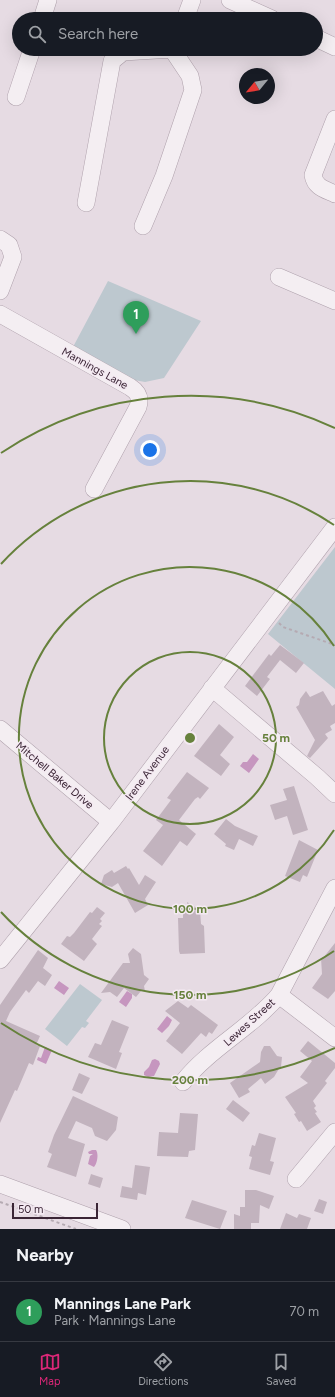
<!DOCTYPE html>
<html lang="en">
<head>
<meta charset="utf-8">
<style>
	:root { --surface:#171b24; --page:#242831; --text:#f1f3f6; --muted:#9ea1a6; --line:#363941; --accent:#db2777 }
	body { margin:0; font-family:Figtree,sans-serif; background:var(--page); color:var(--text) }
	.compass { position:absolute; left:239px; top:68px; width:36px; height:36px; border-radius:50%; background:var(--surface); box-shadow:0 4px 16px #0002; rotate:240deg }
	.scale { position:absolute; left:12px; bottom:10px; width:86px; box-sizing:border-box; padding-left:4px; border:2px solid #3b2636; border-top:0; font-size:11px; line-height:14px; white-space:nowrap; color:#3b2636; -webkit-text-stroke:3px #f4eaf2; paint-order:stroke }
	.you { position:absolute; left:150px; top:450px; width:14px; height:14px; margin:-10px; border:3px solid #fff; border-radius:50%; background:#1a73e8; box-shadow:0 0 0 6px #1a73e833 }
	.badge { display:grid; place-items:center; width:26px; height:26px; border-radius:50%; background:var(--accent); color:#fff; font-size:13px; font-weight:700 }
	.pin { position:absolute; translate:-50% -33px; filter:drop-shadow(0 1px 2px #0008) }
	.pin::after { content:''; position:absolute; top:21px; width:14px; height:12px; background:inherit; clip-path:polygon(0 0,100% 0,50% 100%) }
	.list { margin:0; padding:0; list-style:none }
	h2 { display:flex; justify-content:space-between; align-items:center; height:52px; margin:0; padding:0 16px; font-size:17px }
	h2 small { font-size:13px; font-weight:400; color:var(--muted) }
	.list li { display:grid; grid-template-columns:26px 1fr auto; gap:12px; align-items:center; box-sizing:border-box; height:60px; padding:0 16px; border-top:1px solid var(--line) }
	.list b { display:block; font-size:15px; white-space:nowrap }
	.list p { margin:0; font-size:13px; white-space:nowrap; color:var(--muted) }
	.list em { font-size:13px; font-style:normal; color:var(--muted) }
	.icon { flex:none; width:22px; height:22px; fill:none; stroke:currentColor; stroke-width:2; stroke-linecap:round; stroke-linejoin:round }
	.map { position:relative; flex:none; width:335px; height:1229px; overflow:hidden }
	.search { position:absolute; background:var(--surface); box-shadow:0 4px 16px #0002; left:12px; right:12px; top:12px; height:44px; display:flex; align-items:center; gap:10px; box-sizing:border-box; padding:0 14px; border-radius:22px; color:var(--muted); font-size:15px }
	.sheet { height:112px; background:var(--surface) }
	nav { display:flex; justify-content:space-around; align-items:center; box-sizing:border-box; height:56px; border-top:1px solid var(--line); background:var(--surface); font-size:11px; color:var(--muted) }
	nav a { display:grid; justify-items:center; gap:2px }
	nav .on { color:var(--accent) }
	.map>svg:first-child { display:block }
	.green { fill:#bdc8cf }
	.water { fill:#c696bf }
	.building { fill:#c2b3be }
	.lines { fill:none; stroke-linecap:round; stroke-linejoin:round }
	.minor-casing { stroke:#afa1ac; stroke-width:18 }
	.path { stroke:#b5aab2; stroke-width:2; stroke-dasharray:3 3; stroke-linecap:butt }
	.minor { stroke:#f4eef2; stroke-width:17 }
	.ring { fill:none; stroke:#66813c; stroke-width:2 }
	.labels { text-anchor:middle; stroke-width:3; stroke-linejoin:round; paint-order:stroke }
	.street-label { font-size:11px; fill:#3b2636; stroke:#f4eaf2 }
	.centre { fill:#66813c; stroke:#f4eaf2; stroke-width:2 }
	.ring-label { font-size:12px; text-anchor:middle; font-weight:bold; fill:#66813c; stroke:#f4eaf2; stroke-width:3; stroke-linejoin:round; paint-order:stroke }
</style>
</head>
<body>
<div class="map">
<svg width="335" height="1229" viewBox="0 0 335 1229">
	<rect width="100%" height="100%" fill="#e6dbe3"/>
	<path class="green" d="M 108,281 L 201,321 L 164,378 L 145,382 L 134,380 L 73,347 Z
		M 335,547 L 335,689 L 268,634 Z
		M 80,984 L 102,1000 L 86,1021 L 89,1023 L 85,1028 L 82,1027 L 67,1046 L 45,1029 Z"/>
	<path class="water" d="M 253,754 L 259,759 L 249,773 L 240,766 L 243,762 L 247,762 Z
		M 59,981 L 69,988 L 64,995 L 54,988 Z
		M 127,991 L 132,994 L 132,998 L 126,1007 L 119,1002 Z
		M 167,1016 L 172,1020 L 169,1026 L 162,1033 L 157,1029 Z
		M 45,1047 L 52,1050 L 46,1064 L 37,1060 L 38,1057 L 41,1058 Z
		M 155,1059 L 159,1061 L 160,1064 L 154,1076 L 148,1077 L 144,1075 L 144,1072 L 149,1067 L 152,1060 Z
		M 92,1150 L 96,1150 C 99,1154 97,1164 94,1167 L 88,1164 L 90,1156 L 93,1154 L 89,1154 L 88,1152 Z"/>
	<path class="building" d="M 280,645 L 304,663 L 296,673 L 280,660 L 267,677 L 270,679 L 257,696 L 245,686 L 269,654 L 271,656 Z
		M 306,691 L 310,697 L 323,691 L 332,706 L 335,704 L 335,723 L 330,726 L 332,730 L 325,734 L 328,738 L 310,758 L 307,756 L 315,740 L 296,707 L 299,705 L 300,699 Z
		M 219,724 L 234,737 L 220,755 L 230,764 L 221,776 L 194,756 Z
		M 187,772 L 209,788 L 200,799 L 198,797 L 195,799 L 179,820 L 196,834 L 187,846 L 180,841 L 162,866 L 143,851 L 163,825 L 156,820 L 171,800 L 167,798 Z
		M 294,786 L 308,830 L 293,835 L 287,816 L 275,820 L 270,805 L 287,800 L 283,789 Z
		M 226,819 L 235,826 L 258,836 L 253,846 L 239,839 L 234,850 L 225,846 L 226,844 L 214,834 Z
		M 299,840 L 318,850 L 307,877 L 303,875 L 300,882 L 285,876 Z
		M 126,866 L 128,869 L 129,868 L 139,885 L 145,875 L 156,882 L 145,899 L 148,905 L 135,913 L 118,883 L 112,887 L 101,884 L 104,875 L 112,870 L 114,873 Z
		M 187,902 L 200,910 L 201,924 L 204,926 L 205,953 L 180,954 L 179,951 L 178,918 L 183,918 L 183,908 L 188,907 Z
		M 97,907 L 105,913 L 100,919 L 102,921 L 99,924 L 102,926 L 92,939 L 97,944 L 84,961 L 61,944 L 67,936 L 70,937 L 74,933 L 90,912 L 92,913 Z
		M 335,943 L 335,991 L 328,999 L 312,988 L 322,974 L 321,958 L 323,958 Z
		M 133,948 L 141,954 L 144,975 L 149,979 L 144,986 L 145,991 L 141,991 L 136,997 L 124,988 L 117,997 L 110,992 L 101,993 L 123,963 L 130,963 L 128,954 Z
		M 38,950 L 48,958 L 43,968 L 52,975 L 45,986 L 38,981 L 29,993 L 26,990 L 10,1012 L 6,1021 L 40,1036 L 36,1045 L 40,1046 L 33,1065 L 29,1063 L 17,1091 L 15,1090 L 0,1123 L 0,1005 Z
		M 178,1001 L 188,1008 L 191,1005 L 218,1025 L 212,1034 L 209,1032 L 206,1037 L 201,1033 L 182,1054 L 166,1041 L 180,1023 L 165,1011 Z
		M 112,1020 L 129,1027 L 119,1052 L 122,1053 L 116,1069 L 88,1057 L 95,1043 L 101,1045 Z
		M 308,1041 L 335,1063 L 335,1068 L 325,1081 L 327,1083 L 313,1101 L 316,1106 L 314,1108 L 317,1112 L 315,1113 L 321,1122 L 307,1131 L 301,1121 L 299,1122 L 294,1114 L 296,1113 L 285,1097 L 308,1083 L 300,1077 L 312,1061 L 300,1051 Z
		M 264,1046 L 270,1046 L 277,1056 L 282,1057 L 281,1067 L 280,1067 L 274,1077 L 265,1084 L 261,1078 L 248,1089 L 250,1092 L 239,1098 L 230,1083 L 260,1062 L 261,1052 Z
		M 79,1073 L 90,1078 L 82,1094 L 72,1090 Z
		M 73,1096 L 118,1117 L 116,1130 L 107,1141 L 95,1136 L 92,1128 L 76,1121 L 68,1138 L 85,1144 L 76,1177 L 47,1167 L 52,1154 L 48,1152 L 54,1135 Z
		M 233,1100 L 250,1113 L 243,1122 L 226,1109 Z
		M 180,1113 L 198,1114 L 195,1150 L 189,1151 L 188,1157 L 157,1156 L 159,1132 L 178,1133 Z
		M 259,1133 L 276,1138 L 270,1161 L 274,1162 L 270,1175 L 249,1169 L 252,1157 L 249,1156 L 252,1145 L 255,1146 Z
		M 135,1165 L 150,1167 L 146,1195 L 138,1193 L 137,1200 L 120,1197 L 122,1186 L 132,1188 Z
		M 91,1174 L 103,1178 L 100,1188 L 88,1184 Z
		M 245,1190 L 256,1190 L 274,1196 L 269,1209 L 260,1205 L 259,1223 L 251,1223 L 251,1229 L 234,1229 L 234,1214 L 240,1216 L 240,1207 L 245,1207 Z
		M 319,1199 L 327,1202 L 323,1214 L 314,1211 Z
		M 192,1200 L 227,1211 L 220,1229 L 185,1218 Z
		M 286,1213 L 297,1218 L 299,1214 L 311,1218 L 307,1229 L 280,1229 Z"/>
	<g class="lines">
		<defs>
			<path id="minor" d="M 230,0 L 272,19
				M 42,19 L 48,0
				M 185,19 L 192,0
				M 316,38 L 335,47
				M 16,97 L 32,49
				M 335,119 L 313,175 C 315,187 324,189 335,194
				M 86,203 L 112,61 L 123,52 L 172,49
				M 143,226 L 164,176 L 193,90 L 190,76 L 172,49
				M 0,239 L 9,245 L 13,257 L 0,291
				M 279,277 L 335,301
				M 0,314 L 130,387 C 138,392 141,397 138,407 L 94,489
				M 212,688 L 317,777 L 335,794
				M 0,729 L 111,822
				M 0,960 L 111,822 L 335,527
				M 279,995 L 335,1038
				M 183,1082 C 210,1048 251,1028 279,995 L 335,888
				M 296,1179 L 335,1132
				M 0,1184 L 122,1229"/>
		</defs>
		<use href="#minor" class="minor-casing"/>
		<path class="path" d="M 279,623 L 283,627 L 335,645
			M 0,1202 L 76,1229"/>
		<use href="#minor" class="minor"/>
	</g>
	<g class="ring">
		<circle cx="190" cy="738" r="86"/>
		<path d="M334 830A171 171 0 1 1 334 646"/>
		<path d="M334 951A257 257 0 0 1 1 912M1 564A257 257 0 0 1 334 525"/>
		<path d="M335 1048A342 342 0 0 1 1 1023M1 453A342 342 0 0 1 335 428"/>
	</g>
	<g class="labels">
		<g class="street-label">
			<text transform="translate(95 368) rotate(29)" y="4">Mannings Lane</text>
			<text transform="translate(147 773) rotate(-53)" y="4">Irene Avenue</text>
			<text transform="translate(55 775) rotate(40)" y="4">Mitchell Baker Drive</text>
			<text transform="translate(249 1022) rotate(-42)" y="4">Lewes Street</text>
		</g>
	</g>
	<circle cx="190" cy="738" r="6" class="centre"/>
	<g class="ring-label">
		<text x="276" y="742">50 m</text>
		<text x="190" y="913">100 m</text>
		<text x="190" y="999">150 m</text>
		<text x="190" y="1084">200 m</text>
	</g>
</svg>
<svg class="compass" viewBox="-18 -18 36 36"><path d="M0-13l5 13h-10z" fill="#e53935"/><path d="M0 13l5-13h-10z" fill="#9ea1a6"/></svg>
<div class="scale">50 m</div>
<div class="you"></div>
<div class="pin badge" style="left:136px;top:334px;background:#2e9e5b">1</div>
<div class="search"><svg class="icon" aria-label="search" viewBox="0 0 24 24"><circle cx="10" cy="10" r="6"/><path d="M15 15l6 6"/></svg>Search here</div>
</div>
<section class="sheet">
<h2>Nearby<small></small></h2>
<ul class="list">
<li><span class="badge" style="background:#2e9e5b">1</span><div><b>Mannings Lane Park</b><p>Park · Mannings Lane</p></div><em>70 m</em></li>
</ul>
</section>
<nav>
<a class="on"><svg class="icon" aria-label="map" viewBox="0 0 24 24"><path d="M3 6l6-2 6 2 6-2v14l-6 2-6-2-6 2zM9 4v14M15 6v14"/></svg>Map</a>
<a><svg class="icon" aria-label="directions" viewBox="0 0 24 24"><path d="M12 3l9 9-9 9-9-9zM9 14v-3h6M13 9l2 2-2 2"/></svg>Directions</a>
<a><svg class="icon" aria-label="saved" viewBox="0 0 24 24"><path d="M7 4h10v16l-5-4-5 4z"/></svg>Saved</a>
</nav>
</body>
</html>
